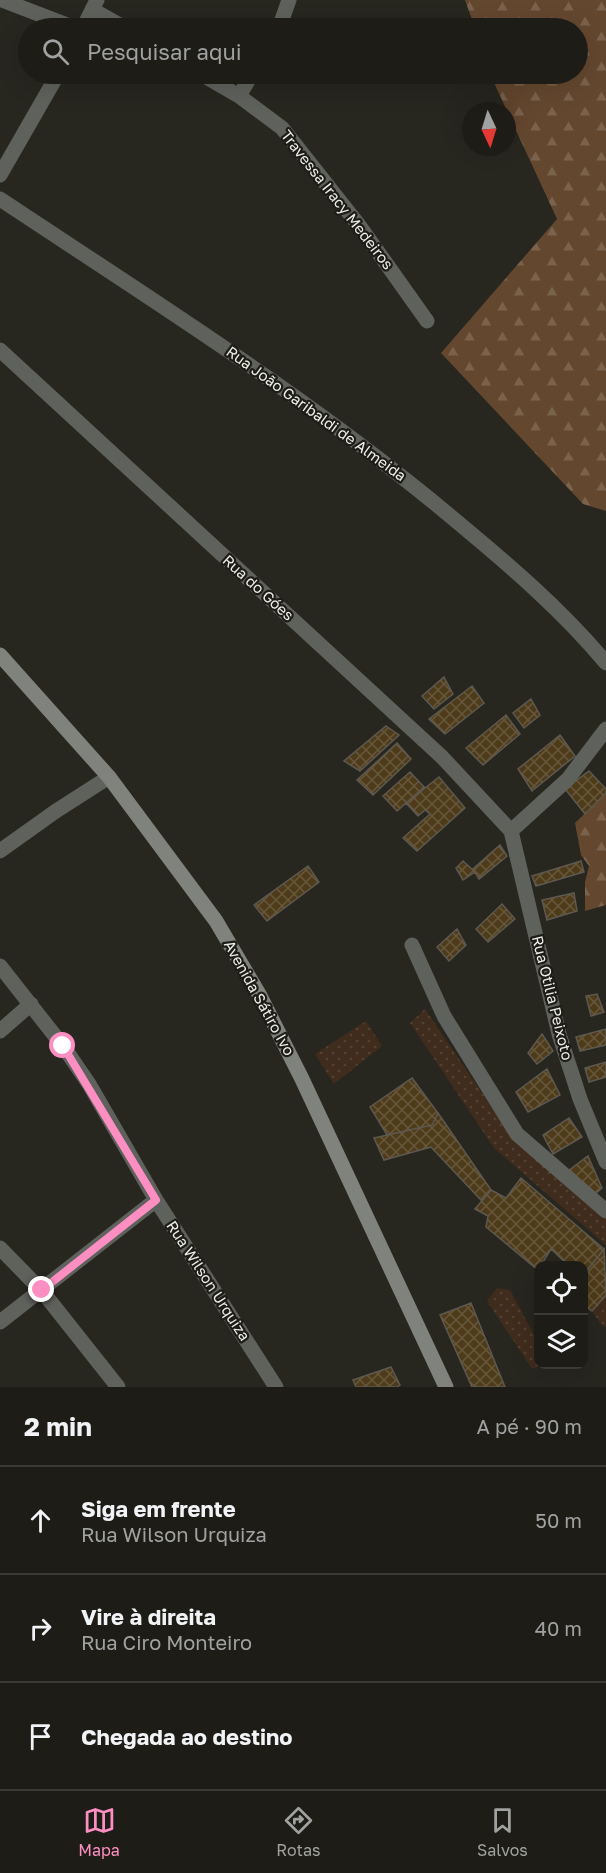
<!DOCTYPE html>
<html lang="pt">
<head>
<meta charset="utf-8">
<style>
	:root { --surface:#1d1c17; --page:#252520; --text:#f1f3f6; --muted:#a0a1a1; --line:#3b3a36; --accent:#fd8ec1 }
	body { margin:0; font-family:"Golos Text",sans-serif; background:var(--page); color:var(--text) }
	.controls { position:absolute; right:18px; bottom:18px; display:grid; overflow:hidden; border-radius:12px; box-shadow:0 6px 24px #0002 }
	.controls button { width:54px; height:54px; display:grid; place-items:center; padding:0; border:0; border-bottom:2px solid var(--line); background:var(--surface); color:var(--text); font:30px sans-serif }
	.compass { position:absolute; left:462px; top:102px; width:54px; height:54px; border-radius:50%; background:var(--surface); box-shadow:0 6px 24px #0002; rotate:176deg }
	.stop { position:absolute; width:18px; height:18px; margin:-14px; border:4px solid #fd8ec1; border-radius:50%; background:#fff }
	.stop.end { background:#fd8ec1; border-color:#fff; box-shadow:0 2px 6px #0008 }
	.list { margin:0; padding:0; list-style:none }
	h2 { display:flex; justify-content:space-between; align-items:center; height:78px; margin:0; padding:0 24px; font-size:26px }
	h2 small { font-size:20px; font-weight:400; color:var(--muted) }
	.list li { display:grid; grid-template-columns:39px 1fr auto; gap:18px; align-items:center; box-sizing:border-box; height:108px; padding:0 24px; border-top:2px solid var(--line) }
	.list b { display:block; font-size:22px; white-space:nowrap }
	.list p { margin:0; font-size:20px; white-space:nowrap; color:var(--muted) }
	.list em { font-size:20px; font-style:normal; color:var(--muted) }
	.icon { flex:none; width:33px; height:33px; fill:none; stroke:currentColor; stroke-width:2; stroke-linecap:round; stroke-linejoin:round }
	.map { position:relative; flex:none; width:606px; height:1387px; overflow:hidden }
	.search { position:absolute; background:var(--surface); box-shadow:0 6px 24px #0002; left:18px; right:18px; top:18px; height:66px; display:flex; align-items:center; gap:15px; box-sizing:border-box; padding:0 21px; border-radius:33px; color:var(--muted); font-size:22px }
	.sheet { height:402px; background:var(--surface) }
	nav { display:flex; justify-content:space-around; align-items:center; box-sizing:border-box; height:84px; border-top:2px solid var(--line); background:var(--surface); font-size:16px; color:var(--muted) }
	nav a { display:grid; justify-items:center; gap:3px }
	nav .on { color:var(--accent) }
	.map>svg:first-child { display:block }
	.green { fill:url(#green-dots) }
	.forest { fill:url(#forest-firs) }
	.building { fill:url(#building-cross-hatch); stroke:#5d5951; stroke-width:1.5 }
	.lines { fill:none; stroke-linecap:round; stroke-linejoin:round }
	.street { stroke:#5f615d; stroke-width:15 }
	.secondary { stroke:#80827d; stroke-width:15 }
	.route { stroke:#fd8ec1; stroke-width:8 }
	.labels { text-anchor:middle; stroke-width:4.5; stroke-linejoin:round; paint-order:stroke }
	.street-label { font-size:15px; fill:#edede8; stroke:#1d1c15 }
</style>
</head>
<body>
<div class="map">
<svg width="606" height="1387" viewBox="0 0 606 1387">
	<defs>
		<pattern id="green-dots" width="8" height="8" patternUnits="userSpaceOnUse" patternTransform="scale(1.5)"><rect width="8" height="8" fill="#3f2c1d"/><path d="M2 2h.1M6 6h.1" fill="none" stroke="#524133" stroke-width="1.8" stroke-linecap="round"/></pattern>
		<pattern id="forest-firs" width="22" height="20" patternUnits="userSpaceOnUse" patternTransform="scale(1.5)"><rect width="22" height="20" fill="#64472f"/><path d="M5 1l3.5 6h-7zM16 11l3.5 6h-7z" fill="#7a624d"/></pattern>
		<pattern id="building-cross-hatch" width="8" height="8" patternUnits="userSpaceOnUse" patternTransform="scale(1.5)"><rect width="8" height="8" fill="#4d3b1a"/><path d="M0 0l8 8M0 8l8-8" fill="none" stroke="#67583b"/></pattern>
	</defs>
	<rect width="100%" height="100%" fill="#27261f"/>
	<path class="green" d="M 425,1009 L 512,1137 L 606,1216 L 606,1245 L 494,1148 L 410,1023 Z
		M 366,1021 L 382,1046 L 334,1084 L 315,1054 Z
		M 497,1288 L 510,1290 L 538,1342 L 538,1364 L 543,1365 L 532,1369 L 487,1301 Z
		M 606,1295 L 606,1326 L 603,1327 L 592,1311 Z"/>
	<path class="forest" d="M 465,0 L 606,0 L 606,511 L 583,504 L 441,353 L 557,219 L 490,74 L 578,74 L 578,28 L 475,28 Z
		M 606,793 L 606,905 L 585,911 L 585,882 L 589,866 L 581,855 L 575,823 Z"/>
	<path class="building" d="M 444,677 L 453,694 L 434,709 L 422,696 Z
		M 472,686 L 484,703 L 445,734 L 429,719 Z
		M 531,699 L 540,715 L 524,728 L 513,713 Z
		M 506,715 L 520,734 L 483,765 L 466,748 Z
		M 386,726 L 399,735 L 360,771 L 344,761 Z
		M 560,735 L 575,756 L 532,791 L 518,769 Z
		M 397,743 L 411,759 L 373,795 L 357,780 Z
		M 589,771 L 606,789 L 606,793 L 585,814 L 565,789 Z
		M 410,772 L 424,787 L 397,811 L 383,796 Z
		M 439,777 L 465,808 L 417,851 L 403,838 L 430,814 L 425,810 L 418,816 L 406,803 Z
		M 500,845 L 507,856 L 479,879 L 473,869 Z
		M 463,861 L 475,872 L 463,880 L 456,868 Z
		M 581,861 L 584,872 L 536,886 L 532,876 Z
		M 308,866 L 319,882 L 267,921 L 254,905 Z
		M 574,893 L 577,911 L 547,920 L 542,900 Z
		M 502,904 L 515,919 L 488,942 L 476,929 Z
		M 457,929 L 466,945 L 449,961 L 437,947 Z
		M 597,994 L 604,1012 L 591,1016 L 586,996 Z
		M 606,1029 L 606,1045 L 580,1051 L 576,1037 Z
		M 542,1034 L 553,1051 L 537,1064 L 528,1053 Z
		M 606,1062 L 606,1077 L 589,1082 L 585,1068 Z
		M 547,1069 L 560,1095 L 528,1112 L 516,1092 Z
		M 412,1078 L 438,1113 L 432,1125 L 387,1135 L 370,1107 Z
		M 438,1113 L 491,1190 L 482,1201 L 431,1147 L 384,1160 L 374,1138 L 432,1125 Z
		M 569,1118 L 582,1137 L 553,1154 L 543,1135 Z
		M 588,1156 L 602,1188 L 595,1194 L 568,1171 Z
		M 521,1178 L 604,1249 L 584,1274 L 584,1266 L 569,1266 L 551,1249 L 538,1270 L 486,1227 L 488,1216 L 475,1209 L 491,1190 L 506,1198 Z
		M 604,1249 L 606,1295 L 592,1311 L 584,1305 L 584,1274 Z
		M 471,1303 L 505,1387 L 472,1387 L 440,1315 Z
		M 391,1367 L 400,1385 L 397,1387 L 356,1387 L 353,1380 Z"/>
	<g class="lines">
		<path class="street" d="M 2,0 L 75,28
			M 93,10 L 125,28
			M 83,28 L 97,0
			M 279,28 L 289,0
			M 201,74 L 239,96 L 282,128 L 361,228 L 427,321
			M 239,96 L 252,74
			M 0,175 L 58,74
			M 0,199 C 155,302 312,400 455,520 C 508,564 562,610 606,663
			M 0,350 L 442,757 L 511,831 L 559,1034 L 580,1099 L 606,1162
			M 511,831 L 568,779 L 606,729
			M 0,851 L 56,811 L 109,777
			M 412,945 L 444,1016 L 517,1134 L 606,1211
			M 0,966 L 63,1046 L 89,1084 L 156,1200 L 276,1387
			M 0,1031 L 31,1004
			M 0,1248 L 42,1291 L 118,1387
			M 0,1322 L 156,1200"/>
		<path class="secondary" d="M 0,655 L 109,777 L 216,921 L 259,994 L 302,1079 L 446,1387"/>
	</g>
	<g class="lines">
		<path class="route" d="M 42,1290 L 156,1200 L 63,1046"/>
	</g>
	<g class="labels">
		<g class="street-label">
			<text transform="translate(337 200) rotate(52)" y="5">Travessa Iracy Medeiros</text>
			<text transform="translate(316 414) rotate(36)" y="5">Rua João Garibaldi de Almeida</text>
			<text transform="translate(258 588) rotate(42)" y="5">Rua do Góes</text>
			<text transform="translate(259 998) rotate(61)" y="5">Avenida Sátiro Ivo</text>
			<text transform="translate(552 998) rotate(76)" y="5">Rua Otilia Peixoto</text>
			<text transform="translate(208 1281) rotate(57)" y="5">Rua Wilson Urquiza</text>
		</g>
	</g>
</svg>
<div class="controls">
<button><svg class="icon" aria-label="locate" viewBox="0 0 24 24"><circle cx="12" cy="12" r="6"/><path d="M12 2v4M12 18v4M2 12h4M18 12h4"/></svg></button>
<button><svg class="icon" aria-label="layers" viewBox="0 0 24 24"><path d="M12 4l9 5-9 5-9-5zM3 14l9 5 9-5"/></svg></button>
</div>
<svg class="compass" viewBox="-18 -18 36 36"><path d="M0-13l5 13h-10z" fill="#e53935"/><path d="M0 13l5-13h-10z" fill="#a0a1a1"/></svg>
<div class="stop" style="left:63px;top:1046px"></div>
<div class="stop end" style="left:42px;top:1290px"></div>
<div class="search"><svg class="icon" aria-label="search" viewBox="0 0 24 24"><circle cx="10" cy="10" r="6"/><path d="M15 15l6 6"/></svg>Pesquisar aqui</div>
</div>
<section class="sheet">
<h2>2 min<small>A pé · 90 m</small></h2>
<ul class="list">
<li><svg class="icon" aria-label="ahead" viewBox="0 0 24 24"><path d="M12 20V5M6 11l6-6 6 6"/></svg><div><b>Siga em frente</b><p>Rua Wilson Urquiza</p></div><em>50 m</em></li>
<li><svg class="icon" aria-label="right" viewBox="0 0 24 24"><path d="M7 20v-9h11M14 6l5 5-5 5"/></svg><div><b>Vire à direita</b><p>Rua Ciro Monteiro</p></div><em>40 m</em></li>
<li><svg class="icon" aria-label="arrive" viewBox="0 0 24 24"><path d="M6 21V4h12l-3 4 3 4H6"/></svg><div><b>Chegada ao destino</b></div></li>
</ul>
</section>
<nav>
<a class="on"><svg class="icon" aria-label="map" viewBox="0 0 24 24"><path d="M3 6l6-2 6 2 6-2v14l-6 2-6-2-6 2zM9 4v14M15 6v14"/></svg>Mapa</a>
<a><svg class="icon" aria-label="directions" viewBox="0 0 24 24"><path d="M12 3l9 9-9 9-9-9zM9 14v-3h6M13 9l2 2-2 2"/></svg>Rotas</a>
<a><svg class="icon" aria-label="saved" viewBox="0 0 24 24"><path d="M7 4h10v16l-5-4-5 4z"/></svg>Salvos</a>
</nav>
</body>
</html>
